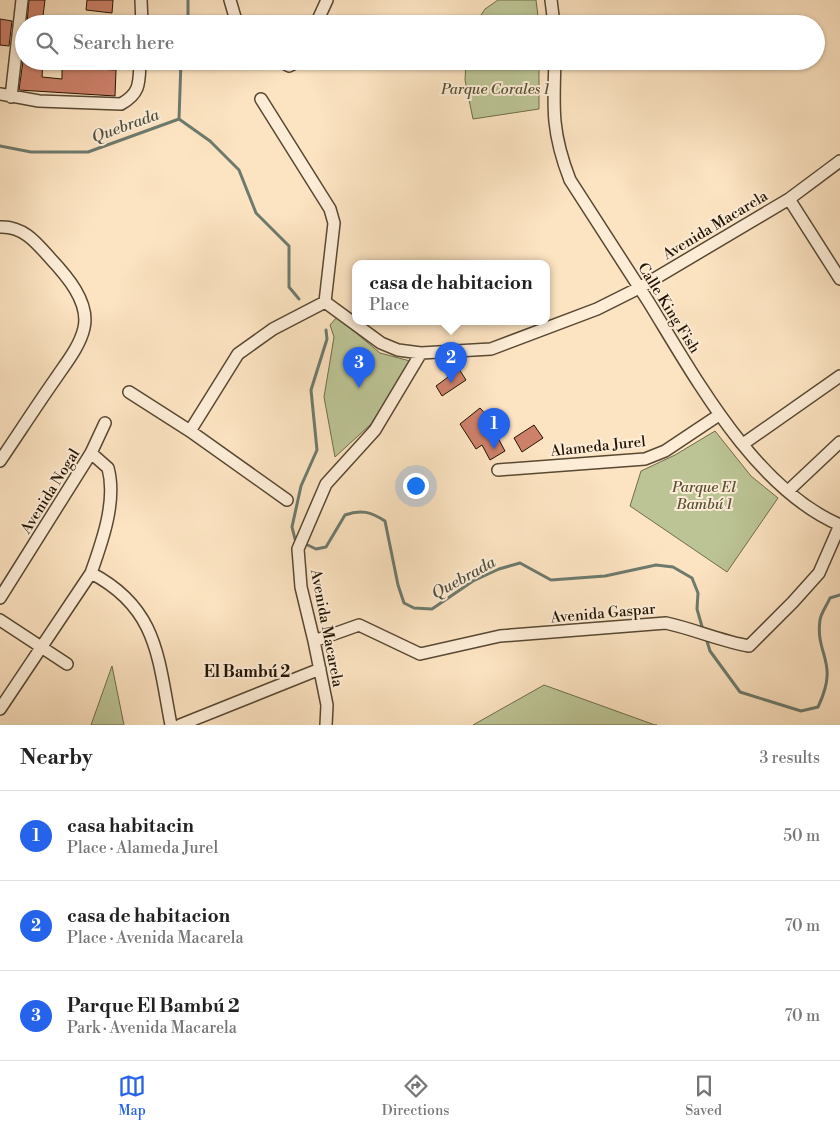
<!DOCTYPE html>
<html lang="en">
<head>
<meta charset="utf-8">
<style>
	:root { --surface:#fff; --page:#f6f6f6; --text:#222; --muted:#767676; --line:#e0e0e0; --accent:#2563eb }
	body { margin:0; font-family:"Libre Bodoni",serif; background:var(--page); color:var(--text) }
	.you { position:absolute; left:415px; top:485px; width:18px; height:18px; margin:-12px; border:4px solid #fff; border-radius:50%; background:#1a73e8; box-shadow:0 0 0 8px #1a73e833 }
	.badge { display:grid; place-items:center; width:32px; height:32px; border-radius:50%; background:var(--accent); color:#fff; font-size:16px; font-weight:700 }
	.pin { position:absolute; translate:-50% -41px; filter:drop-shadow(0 1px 2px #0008) }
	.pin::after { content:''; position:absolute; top:26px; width:18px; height:15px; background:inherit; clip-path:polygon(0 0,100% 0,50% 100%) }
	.popup { position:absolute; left:352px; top:260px; width:198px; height:65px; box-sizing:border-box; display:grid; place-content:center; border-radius:10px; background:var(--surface); filter:drop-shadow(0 1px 4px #0005); font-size:16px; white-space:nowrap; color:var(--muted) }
	.popup b { font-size:19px; color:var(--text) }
	.popup::after { content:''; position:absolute; left:50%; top:100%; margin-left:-10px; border:10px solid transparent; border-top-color:var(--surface) }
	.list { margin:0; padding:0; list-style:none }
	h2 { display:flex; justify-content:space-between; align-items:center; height:65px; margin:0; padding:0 20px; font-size:21px }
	h2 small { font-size:16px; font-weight:400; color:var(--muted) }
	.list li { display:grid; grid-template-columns:32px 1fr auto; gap:15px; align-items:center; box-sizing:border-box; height:90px; padding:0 20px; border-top:1px solid var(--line) }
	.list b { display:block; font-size:19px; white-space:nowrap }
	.list p { margin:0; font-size:16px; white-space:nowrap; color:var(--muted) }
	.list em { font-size:16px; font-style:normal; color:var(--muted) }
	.icon { flex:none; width:28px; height:28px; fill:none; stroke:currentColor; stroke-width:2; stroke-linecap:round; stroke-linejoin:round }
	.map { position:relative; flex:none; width:840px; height:725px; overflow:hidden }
	.search { position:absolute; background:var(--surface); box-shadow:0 1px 4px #0004; left:15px; right:15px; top:15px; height:55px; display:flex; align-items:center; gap:12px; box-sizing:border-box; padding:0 18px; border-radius:28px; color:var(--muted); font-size:19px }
	.sheet { height:335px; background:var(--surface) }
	nav { display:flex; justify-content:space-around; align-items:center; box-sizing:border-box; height:70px; border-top:1px solid var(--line); background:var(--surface); font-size:14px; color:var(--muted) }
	nav a { display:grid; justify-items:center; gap:2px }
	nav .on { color:var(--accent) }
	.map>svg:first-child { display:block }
	.green { fill:#bcc495; stroke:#6f6c4c }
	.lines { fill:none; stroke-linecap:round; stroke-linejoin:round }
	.stream { stroke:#6d7a6d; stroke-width:3 }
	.building { fill:#cd816a; stroke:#221403 }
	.minor-casing { stroke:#584832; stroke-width:14 }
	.minor { stroke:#fdedd7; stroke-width:11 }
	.labels { text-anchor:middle; stroke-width:4; stroke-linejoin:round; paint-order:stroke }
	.park-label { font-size:15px; font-style:italic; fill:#585236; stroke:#fdedd7 }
	.street-label { font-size:15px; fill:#221403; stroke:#fdedd7 }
	.water-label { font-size:16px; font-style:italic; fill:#4e5041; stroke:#fdedd7 }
	.neighbourhood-label { font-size:16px; font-weight:bold; fill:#221403; stroke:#fdedd7 }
</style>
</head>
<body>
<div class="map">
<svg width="840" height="725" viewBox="0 0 840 725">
	<rect width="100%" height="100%" fill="#fce3c1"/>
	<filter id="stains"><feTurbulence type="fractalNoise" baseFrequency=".004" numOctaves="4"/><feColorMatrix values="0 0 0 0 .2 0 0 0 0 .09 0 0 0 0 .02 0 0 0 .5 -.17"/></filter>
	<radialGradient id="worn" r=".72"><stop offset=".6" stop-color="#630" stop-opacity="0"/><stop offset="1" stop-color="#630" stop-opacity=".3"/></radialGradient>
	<path class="green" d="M 498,0 L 536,0 L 539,24 L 475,24 L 485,9 Z
		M 466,61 L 539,61 L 539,109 L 473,119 L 465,80 Z
		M 337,317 L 380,353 L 410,361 L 371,424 L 335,457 L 324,397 L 334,337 L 330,325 Z
		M 715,431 L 751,476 L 778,498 L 727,572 L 630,506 L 641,471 L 675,455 Z
		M 112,666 L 124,725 L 91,725 Z
		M 544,685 L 655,725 L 657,725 L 473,725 Z"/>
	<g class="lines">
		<path class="stream" d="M 188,0 L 188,24
			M 179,119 L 210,141 L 239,170 L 256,213 L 289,246 L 289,287 L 299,299
			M 179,119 L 181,61
			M 0,146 L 31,152 L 88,152 L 179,119
			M 326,330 L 327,339 L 311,390 L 317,450 L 301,486 L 292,527 L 295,539 L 316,549 L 326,547 L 345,515 C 361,509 371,512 385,521 L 398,585 L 404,603 L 414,608 L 432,609 L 473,581 L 499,569 L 520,563 L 551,580 L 605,576 L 656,565 L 673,567 L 692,578 L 698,593 L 697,609 L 703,630
			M 706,638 L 710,651 L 740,692 L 801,711 L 818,707 C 840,661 815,656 820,620 C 821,613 827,605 830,598 L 840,595"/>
	</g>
	<path class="building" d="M 29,0 L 45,0 L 42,24 L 27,23 Z
		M 87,0 L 113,0 L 112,13 L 86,10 Z
		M 0,19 L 12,21 L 9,46 L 0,45 Z
		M 23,61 L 43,61 L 42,77 L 62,79 L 62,66 L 81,67 L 81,61 L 96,61 L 96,69 L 116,70 L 115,96 L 19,90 Z
		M 459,369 L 466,380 L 442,396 L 436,386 Z
		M 480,408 L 491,420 L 481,428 L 491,442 L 498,438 L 505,451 L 490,460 L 482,445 L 476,449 L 460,424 Z
		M 534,425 L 543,438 L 522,452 L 514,438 Z"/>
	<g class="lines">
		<defs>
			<path id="minor" d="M 141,0 L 142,24
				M 230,0 L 237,24
				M 551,0 L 554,24
				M 316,24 L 327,0
				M 280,61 L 289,66 L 299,61
				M 555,61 C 553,110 552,134 570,180 C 596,220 622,260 648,301 C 695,377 754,488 840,525
				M 0,94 L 39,101 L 121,104 C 141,93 139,82 140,61
				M 11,97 L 22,0
				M 261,99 L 330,209 L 334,223 L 325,302 L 381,343 L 398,350 L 421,353 L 491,349 L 597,309 L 639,288 L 789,199 L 840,161
				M 789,199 L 840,279
				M 0,227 C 23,226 36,242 50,258 C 66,275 90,302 84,328 C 80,346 66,363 56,378 C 37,405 19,433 0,461
				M 129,392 L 190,431 L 287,500
				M 190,431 L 238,354 L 273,329 L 325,302
				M 743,444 L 840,376
				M 91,453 L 108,468 C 117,501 102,542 91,573 C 158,608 158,658 171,725
				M 498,470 L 645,459 L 665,451 L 719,415
				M 788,491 L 840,442
				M 0,598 L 91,453 L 105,423
				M 0,620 L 67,664
				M 314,641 L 359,625 L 420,654 L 500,636 L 666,623 C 694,629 720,641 749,646 L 793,602 L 819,573 L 840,525
				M 0,709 L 91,573
				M 180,725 L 320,669
				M 326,725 L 327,705 L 314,641 L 301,587 L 298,549 L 326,484 L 375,430 L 421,353"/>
		</defs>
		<use href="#minor" class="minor-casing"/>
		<use href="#minor" class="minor"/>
	</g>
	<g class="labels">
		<g class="park-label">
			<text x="495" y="94">Parque Corales 1</text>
			<text x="704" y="492">Parque El<tspan x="704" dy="17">Bambú 1</tspan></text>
		</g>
		<g class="street-label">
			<text transform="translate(715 225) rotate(-31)" y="5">Avenida Macarela</text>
			<text transform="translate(669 308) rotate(58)" y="5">Calle King Fish</text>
			<text transform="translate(598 446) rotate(-6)" y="5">Alameda Jurel</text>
			<text transform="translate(50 491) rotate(-58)" y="5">Avenida Nogal</text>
			<text transform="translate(603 613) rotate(-5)" y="5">Avenida Gaspar</text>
			<text transform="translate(327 628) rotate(79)" y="5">Avenida Macarela</text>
		</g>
		<g class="water-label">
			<text transform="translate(125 125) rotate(-20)" y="6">Quebrada</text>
			<text transform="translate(463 577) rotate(-29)" y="6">Quebrada</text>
		</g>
		<g class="neighbourhood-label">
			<text x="247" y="677">El Bambú 2</text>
		</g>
	</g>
	<rect width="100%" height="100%" filter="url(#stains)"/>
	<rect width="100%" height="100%" fill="url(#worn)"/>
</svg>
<div class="you"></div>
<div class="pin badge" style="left:494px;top:449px">1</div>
<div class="pin badge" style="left:451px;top:383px">2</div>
<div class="popup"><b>casa de habitacion</b>Place</div>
<div class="pin badge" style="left:359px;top:388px">3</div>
<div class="search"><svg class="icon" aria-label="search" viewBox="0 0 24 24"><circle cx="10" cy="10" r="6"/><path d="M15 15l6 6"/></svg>Search here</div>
</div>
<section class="sheet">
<h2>Nearby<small>3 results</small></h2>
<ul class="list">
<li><span class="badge">1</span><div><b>casa habitacin</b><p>Place · Alameda Jurel</p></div><em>50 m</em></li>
<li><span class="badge">2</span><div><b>casa de habitacion</b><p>Place · Avenida Macarela</p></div><em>70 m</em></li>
<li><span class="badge">3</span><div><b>Parque El Bambú 2</b><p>Park · Avenida Macarela</p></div><em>70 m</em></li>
</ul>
</section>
<nav>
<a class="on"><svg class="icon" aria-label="map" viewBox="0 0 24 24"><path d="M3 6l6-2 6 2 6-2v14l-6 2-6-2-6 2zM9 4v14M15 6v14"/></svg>Map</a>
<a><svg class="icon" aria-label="directions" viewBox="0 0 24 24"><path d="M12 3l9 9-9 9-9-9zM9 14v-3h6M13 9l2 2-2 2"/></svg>Directions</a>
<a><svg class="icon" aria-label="saved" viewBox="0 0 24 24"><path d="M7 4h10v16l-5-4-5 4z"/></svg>Saved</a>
</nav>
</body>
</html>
